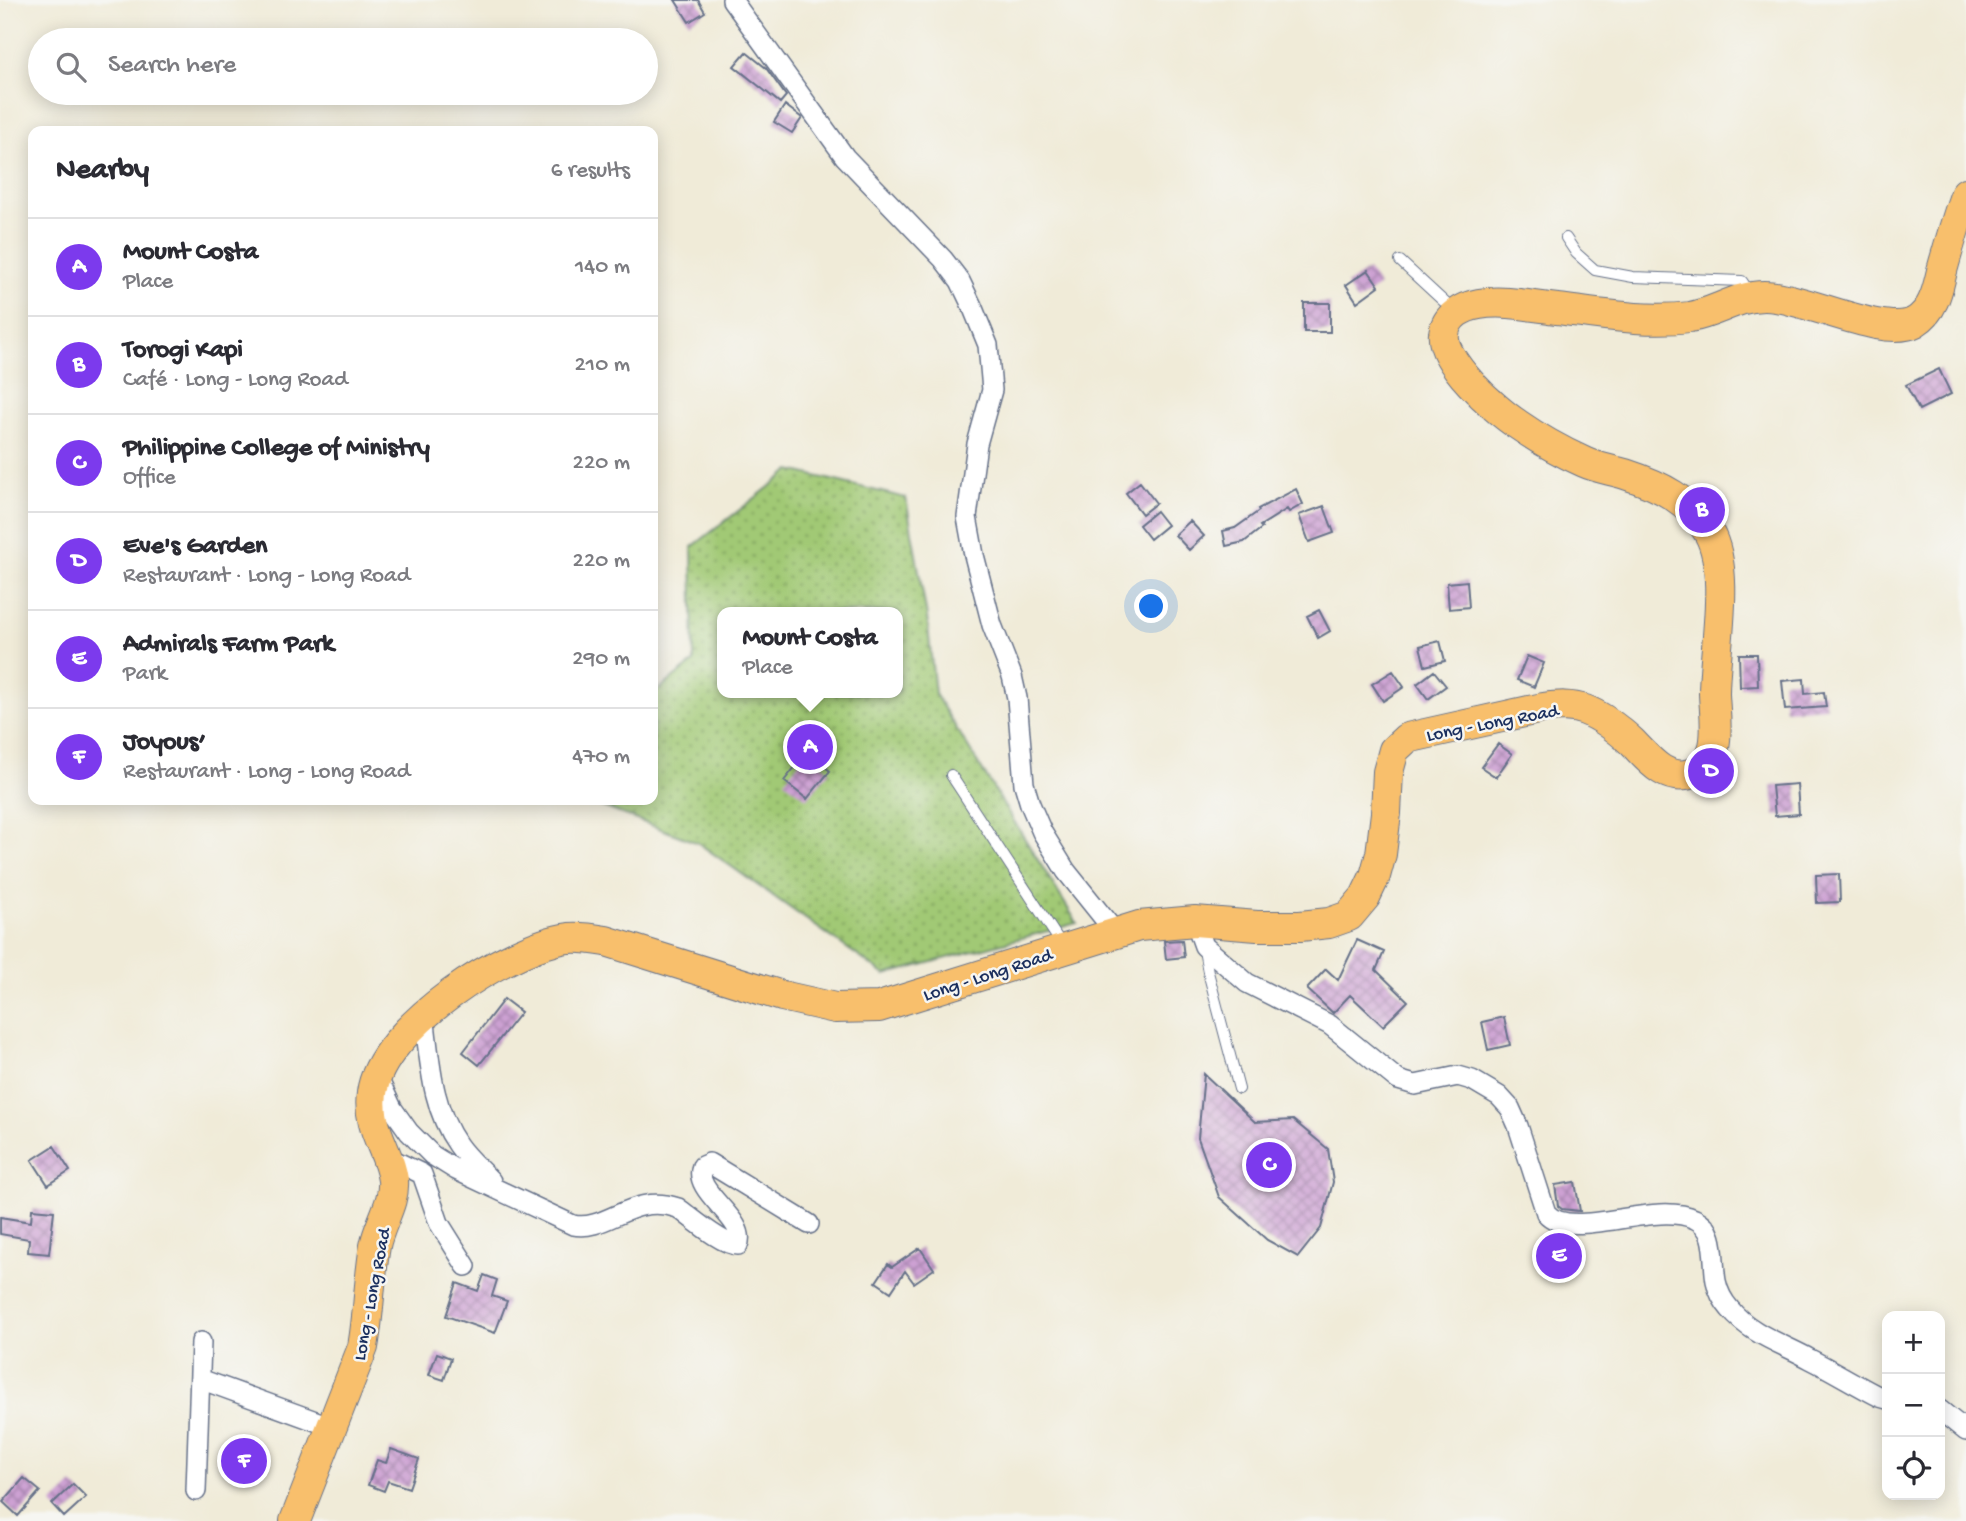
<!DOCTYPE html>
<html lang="en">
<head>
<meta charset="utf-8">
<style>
	:root { --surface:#fff; --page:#f2f2f3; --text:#2b2b33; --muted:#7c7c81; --line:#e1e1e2; --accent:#7c3aed }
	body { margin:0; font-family:"Gochi Hand",sans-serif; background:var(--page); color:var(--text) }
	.controls { position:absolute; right:21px; bottom:21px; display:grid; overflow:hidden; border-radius:14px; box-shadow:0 4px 18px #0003 }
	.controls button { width:63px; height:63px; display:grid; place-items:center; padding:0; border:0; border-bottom:2px solid var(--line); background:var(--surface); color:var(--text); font:35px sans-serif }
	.you { position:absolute; left:1152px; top:607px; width:24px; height:24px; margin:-18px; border:5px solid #fff; border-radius:50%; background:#1a73e8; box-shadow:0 0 0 10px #1a73e833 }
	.badge { display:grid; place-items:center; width:46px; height:46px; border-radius:50%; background:var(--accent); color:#fff; font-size:23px; font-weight:700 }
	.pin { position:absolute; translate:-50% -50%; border:4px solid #fff; box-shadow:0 2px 7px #0006 }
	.popup { position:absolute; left:717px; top:607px; width:186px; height:91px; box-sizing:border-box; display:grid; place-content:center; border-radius:14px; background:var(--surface); filter:drop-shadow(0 2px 5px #0005); font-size:23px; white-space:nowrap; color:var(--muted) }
	.popup b { font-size:26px; color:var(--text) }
	.popup::after { content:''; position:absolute; left:50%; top:100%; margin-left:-14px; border:14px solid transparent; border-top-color:var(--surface) }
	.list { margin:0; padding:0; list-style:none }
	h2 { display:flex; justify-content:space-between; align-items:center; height:91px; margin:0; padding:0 28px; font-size:30px }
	h2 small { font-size:23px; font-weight:400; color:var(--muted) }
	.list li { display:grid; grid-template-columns:46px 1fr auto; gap:21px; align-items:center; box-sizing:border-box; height:98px; padding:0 28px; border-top:2px solid var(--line) }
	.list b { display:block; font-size:26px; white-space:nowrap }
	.list p { margin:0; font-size:23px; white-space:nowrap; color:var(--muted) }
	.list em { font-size:23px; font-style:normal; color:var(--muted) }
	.icon { flex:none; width:38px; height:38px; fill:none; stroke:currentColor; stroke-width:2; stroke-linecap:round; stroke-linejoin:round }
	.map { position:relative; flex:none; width:1966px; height:1521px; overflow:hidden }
	.search { position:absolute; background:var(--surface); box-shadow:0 4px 18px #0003; left:28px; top:28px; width:630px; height:77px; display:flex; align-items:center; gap:18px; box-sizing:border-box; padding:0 24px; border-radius:38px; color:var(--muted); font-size:26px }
	.panel { position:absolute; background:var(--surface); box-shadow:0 4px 18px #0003; left:28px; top:126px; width:630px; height:679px; border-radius:14px }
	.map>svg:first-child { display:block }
	.garden { fill:url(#garden-dots); stroke:#5e7c69; stroke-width:2; fill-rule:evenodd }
	.building { fill:url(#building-cross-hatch) }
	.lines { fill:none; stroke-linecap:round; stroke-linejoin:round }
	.lane-casing { stroke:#667189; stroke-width:12 }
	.street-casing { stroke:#667189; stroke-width:22 }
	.primary-casing { stroke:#667189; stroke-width:32 }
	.lane { stroke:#fff; stroke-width:10 }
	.street { stroke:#fff; stroke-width:19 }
	.primary { stroke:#f8bf6c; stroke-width:30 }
	.labels { text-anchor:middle; stroke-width:5; stroke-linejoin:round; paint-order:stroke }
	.street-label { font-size:19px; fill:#1b2f5e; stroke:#f6f6f2 }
</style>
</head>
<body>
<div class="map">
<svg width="1966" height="1521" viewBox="0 0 1966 1521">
	<defs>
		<pattern id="garden-dots" width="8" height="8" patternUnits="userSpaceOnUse" patternTransform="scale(1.75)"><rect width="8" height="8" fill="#a1c974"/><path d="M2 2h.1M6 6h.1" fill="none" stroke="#82a462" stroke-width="1.8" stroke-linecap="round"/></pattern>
		<pattern id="building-cross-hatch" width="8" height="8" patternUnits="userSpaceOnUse" patternTransform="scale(1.75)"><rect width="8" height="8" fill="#cda1d3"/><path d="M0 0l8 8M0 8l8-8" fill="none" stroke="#a684ae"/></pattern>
	</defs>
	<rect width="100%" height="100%" fill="#f6f6f2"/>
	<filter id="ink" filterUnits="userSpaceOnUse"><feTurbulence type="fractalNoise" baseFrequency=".0143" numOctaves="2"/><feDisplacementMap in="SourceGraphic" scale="14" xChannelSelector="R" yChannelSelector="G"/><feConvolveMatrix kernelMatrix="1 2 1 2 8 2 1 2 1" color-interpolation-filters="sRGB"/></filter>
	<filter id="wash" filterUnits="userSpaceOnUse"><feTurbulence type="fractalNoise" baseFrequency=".00686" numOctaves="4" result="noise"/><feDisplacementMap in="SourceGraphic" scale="28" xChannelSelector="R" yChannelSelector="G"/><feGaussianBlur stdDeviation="1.57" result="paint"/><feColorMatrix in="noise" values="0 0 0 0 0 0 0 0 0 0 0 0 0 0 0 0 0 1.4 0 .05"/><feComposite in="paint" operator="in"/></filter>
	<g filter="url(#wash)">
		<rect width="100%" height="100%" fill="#f0ebd8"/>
		<path class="garden" d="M 791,470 L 906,498 L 927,617 L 935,694 L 1077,923 L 885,975 L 698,843 L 585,800 L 653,800 L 653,694 L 694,662 L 692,547 ZM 722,612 L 898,612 L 898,693 L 722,693 Z"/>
		<g id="blocks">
			<path class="building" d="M 675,0 L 698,0 L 705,12 L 689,22 Z
				M 746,52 L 766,68 L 786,96 L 780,103 L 734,66 Z
				M 785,105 L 802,118 L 792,133 L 774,122 Z
				M 1368,270 L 1379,286 L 1357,302 L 1346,285 Z
				M 1304,303 L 1330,303 L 1330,332 L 1304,332 Z
				M 1939,369 L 1951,394 L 1919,410 L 1906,385 Z
				M 1140,482 L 1156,503 L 1142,514 L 1126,493 Z
				M 1296,489 L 1303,504 L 1289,512 L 1287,509 L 1260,526 L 1262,528 L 1244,542 L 1226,546 L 1223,531 L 1235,528 L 1259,511 L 1258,509 Z
				M 1324,506 L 1334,533 L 1309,542 L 1299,515 Z
				M 1156,511 L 1167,525 L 1150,539 L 1139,525 Z
				M 1190,521 L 1204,536 L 1189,550 L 1175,535 Z
				M 1467,581 L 1469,607 L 1449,609 L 1447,583 Z
				M 1319,610 L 1330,631 L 1318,638 L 1307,616 Z
				M 1440,641 L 1445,661 L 1425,666 L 1420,646 Z
				M 1739,654 L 1757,654 L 1758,686 L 1740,687 Z
				M 1527,656 L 1544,663 L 1534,687 L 1517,680 Z
				M 1393,671 L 1404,687 L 1383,701 L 1372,684 Z
				M 1434,671 L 1446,686 L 1428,699 L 1417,684 Z
				M 1804,679 L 1805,694 L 1824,692 L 1826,707 L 1785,710 L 1782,681 Z
				M 1498,744 L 1512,754 L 1496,777 L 1481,767 Z
				M 807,752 L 830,771 L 807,799 L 784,781 Z
				M 1797,784 L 1799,814 L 1775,816 L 1772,786 Z
				M 1839,874 L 1840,902 L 1817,903 L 1816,875 Z
				M 1182,940 L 1184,957 L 1166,959 L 1164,941 Z
				M 1357,940 L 1384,952 L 1376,970 L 1408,1001 L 1383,1026 L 1350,995 L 1333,1013 L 1307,989 L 1326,969 L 1338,980 Z
				M 504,999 L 521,1012 L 479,1065 L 463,1052 Z
				M 1504,1017 L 1510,1045 L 1488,1050 L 1482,1022 Z
				M 1204,1074 L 1255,1122 L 1293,1120 L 1328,1149 L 1333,1182 L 1321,1228 L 1298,1257 L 1267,1240 L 1219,1197 L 1198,1138 Z
				M 54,1146 L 70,1171 L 48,1185 L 32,1160 Z
				M 1575,1182 L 1580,1211 L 1562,1209 L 1558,1206 L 1555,1185 Z
				M 32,1209 L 54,1211 L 49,1254 L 28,1252 L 29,1239 L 0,1234 L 0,1217 L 31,1222 Z
				M 920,1248 L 934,1269 L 914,1283 L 905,1271 L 891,1292 L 876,1282 L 888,1264 L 892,1267 Z
				M 484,1275 L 497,1280 L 492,1296 L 507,1301 L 495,1333 L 446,1316 L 457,1283 L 478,1291 Z
				M 437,1353 L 451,1358 L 444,1380 L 429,1375 Z
				M 391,1449 L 419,1459 L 409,1488 L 388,1481 L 384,1491 L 368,1485 L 377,1460 L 386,1463 Z
				M 24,1478 L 40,1491 L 18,1516 L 3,1502 Z
				M 73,1484 L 86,1497 L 64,1517 L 52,1504 Z"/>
		</g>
	</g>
	<g filter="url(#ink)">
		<use href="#blocks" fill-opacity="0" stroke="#667189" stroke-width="2"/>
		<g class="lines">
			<defs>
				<path id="lane" d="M 1566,238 L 1576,253 L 1595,270 L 1633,277 L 1742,281 L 1746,287 L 1746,294
					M 1400,261 L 1453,310
					M 951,775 L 1062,945
					M 1204,950 L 1208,972 L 1239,1089"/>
				<path id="street" d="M 732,0 L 845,157 L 943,259 L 960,281 L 972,306 L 988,345 L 992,390 L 977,444 L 967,517 L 974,555 L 992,625 L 1012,676 L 1017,698 L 1024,784 L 1030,804 L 1042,832 L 1066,871 L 1115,932
					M 1195,921 L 1204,946 L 1247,983 L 1330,1025 L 1398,1080 L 1415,1085 L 1458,1076 L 1472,1080 L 1499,1096 L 1510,1108 L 1518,1126 L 1546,1213 C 1571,1242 1654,1200 1695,1219 C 1718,1229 1712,1260 1716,1281 C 1718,1291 1723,1301 1730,1309 C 1750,1334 1783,1344 1810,1359 C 1834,1371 1856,1385 1880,1397 L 1887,1399
					M 424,1015 C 430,1060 431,1107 458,1145 C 467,1158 480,1169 491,1181
					M 376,1074 L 392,1108 L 409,1132 L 432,1155 L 456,1170 L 573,1225 C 607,1232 632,1192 678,1208 C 692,1218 722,1245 738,1245 C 749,1219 691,1193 702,1166 L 709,1163 L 809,1224
					M 387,1157 L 422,1174 L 439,1223 L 466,1266
					M 200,1379 L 332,1427
					M 1940,1410 L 1966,1431
					M 196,1491 L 201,1342"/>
				<path id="primary" d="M 295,1521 L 363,1347 C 369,1313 369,1280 375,1246 C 379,1224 395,1203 393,1180 C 389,1149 367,1129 372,1093 C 380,1028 508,946 569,938 C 581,937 594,939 606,941 L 782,996 L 835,1008 L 879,1007 L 1139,926 L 1195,921 L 1257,926 L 1300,926 L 1329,923 L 1349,916 L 1365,897 L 1375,876 L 1381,854 L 1386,813 L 1388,772 L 1394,750 L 1407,738 L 1543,708 C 1558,706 1571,705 1585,710 C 1601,716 1619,730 1632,742 C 1647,757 1665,782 1690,774 C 1724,763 1715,721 1714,694 C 1714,648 1731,573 1709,533 C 1691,500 1659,485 1625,474 C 1612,470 1597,468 1584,462 C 1562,452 1537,438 1517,424 C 1495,410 1440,360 1444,334 C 1446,316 1462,307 1479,304 C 1501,300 1527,305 1549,308 C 1595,313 1643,323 1690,317 C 1715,313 1737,296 1764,296 C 1804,296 1883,339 1915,322 C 1923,317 1929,310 1933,301 C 1938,291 1940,278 1943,267 C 1950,242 1957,217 1966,193"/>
			</defs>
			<use href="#lane" class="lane-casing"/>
			<use href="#street" class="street-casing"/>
			<use href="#primary" class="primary-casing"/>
			<use href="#lane" class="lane"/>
			<use href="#street" class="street"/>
			<use href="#primary" class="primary"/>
		</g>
	</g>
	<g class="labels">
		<g class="street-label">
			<text transform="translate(1492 721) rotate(-11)" y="7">Long - Long Road</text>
			<text transform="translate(987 973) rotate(-18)" y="7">Long - Long Road</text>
			<text transform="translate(370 1294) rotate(-79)" y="7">Long - Long Road</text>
		</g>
	</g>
</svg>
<div class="controls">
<button>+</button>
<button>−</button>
<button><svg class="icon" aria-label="locate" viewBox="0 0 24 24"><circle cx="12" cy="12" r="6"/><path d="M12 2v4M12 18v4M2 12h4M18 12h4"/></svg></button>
</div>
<div class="you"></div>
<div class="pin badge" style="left:810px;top:747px">A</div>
<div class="popup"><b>Mount Costa</b>Place</div>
<div class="pin badge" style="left:1702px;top:510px">B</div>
<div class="pin badge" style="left:1269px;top:1165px">C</div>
<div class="pin badge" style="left:1711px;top:771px">D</div>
<div class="pin badge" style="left:1559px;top:1256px">E</div>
<div class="pin badge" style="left:244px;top:1461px">F</div>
<div class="search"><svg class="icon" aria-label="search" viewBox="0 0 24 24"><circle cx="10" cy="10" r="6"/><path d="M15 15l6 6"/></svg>Search here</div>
<section class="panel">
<h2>Nearby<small>6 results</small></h2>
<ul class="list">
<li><span class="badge">A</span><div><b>Mount Costa</b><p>Place</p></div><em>140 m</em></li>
<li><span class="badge">B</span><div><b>Torogi Kapi</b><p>Café · Long - Long Road</p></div><em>210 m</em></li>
<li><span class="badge">C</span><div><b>Philippine College of Ministry</b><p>Office</p></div><em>220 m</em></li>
<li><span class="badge">D</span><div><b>Eve's Garden</b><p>Restaurant · Long - Long Road</p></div><em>220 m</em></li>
<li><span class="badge">E</span><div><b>Admirals Farm Park</b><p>Park</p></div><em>290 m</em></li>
<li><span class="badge">F</span><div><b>Joyous’</b><p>Restaurant · Long - Long Road</p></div><em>470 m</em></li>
</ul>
</section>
</div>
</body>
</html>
